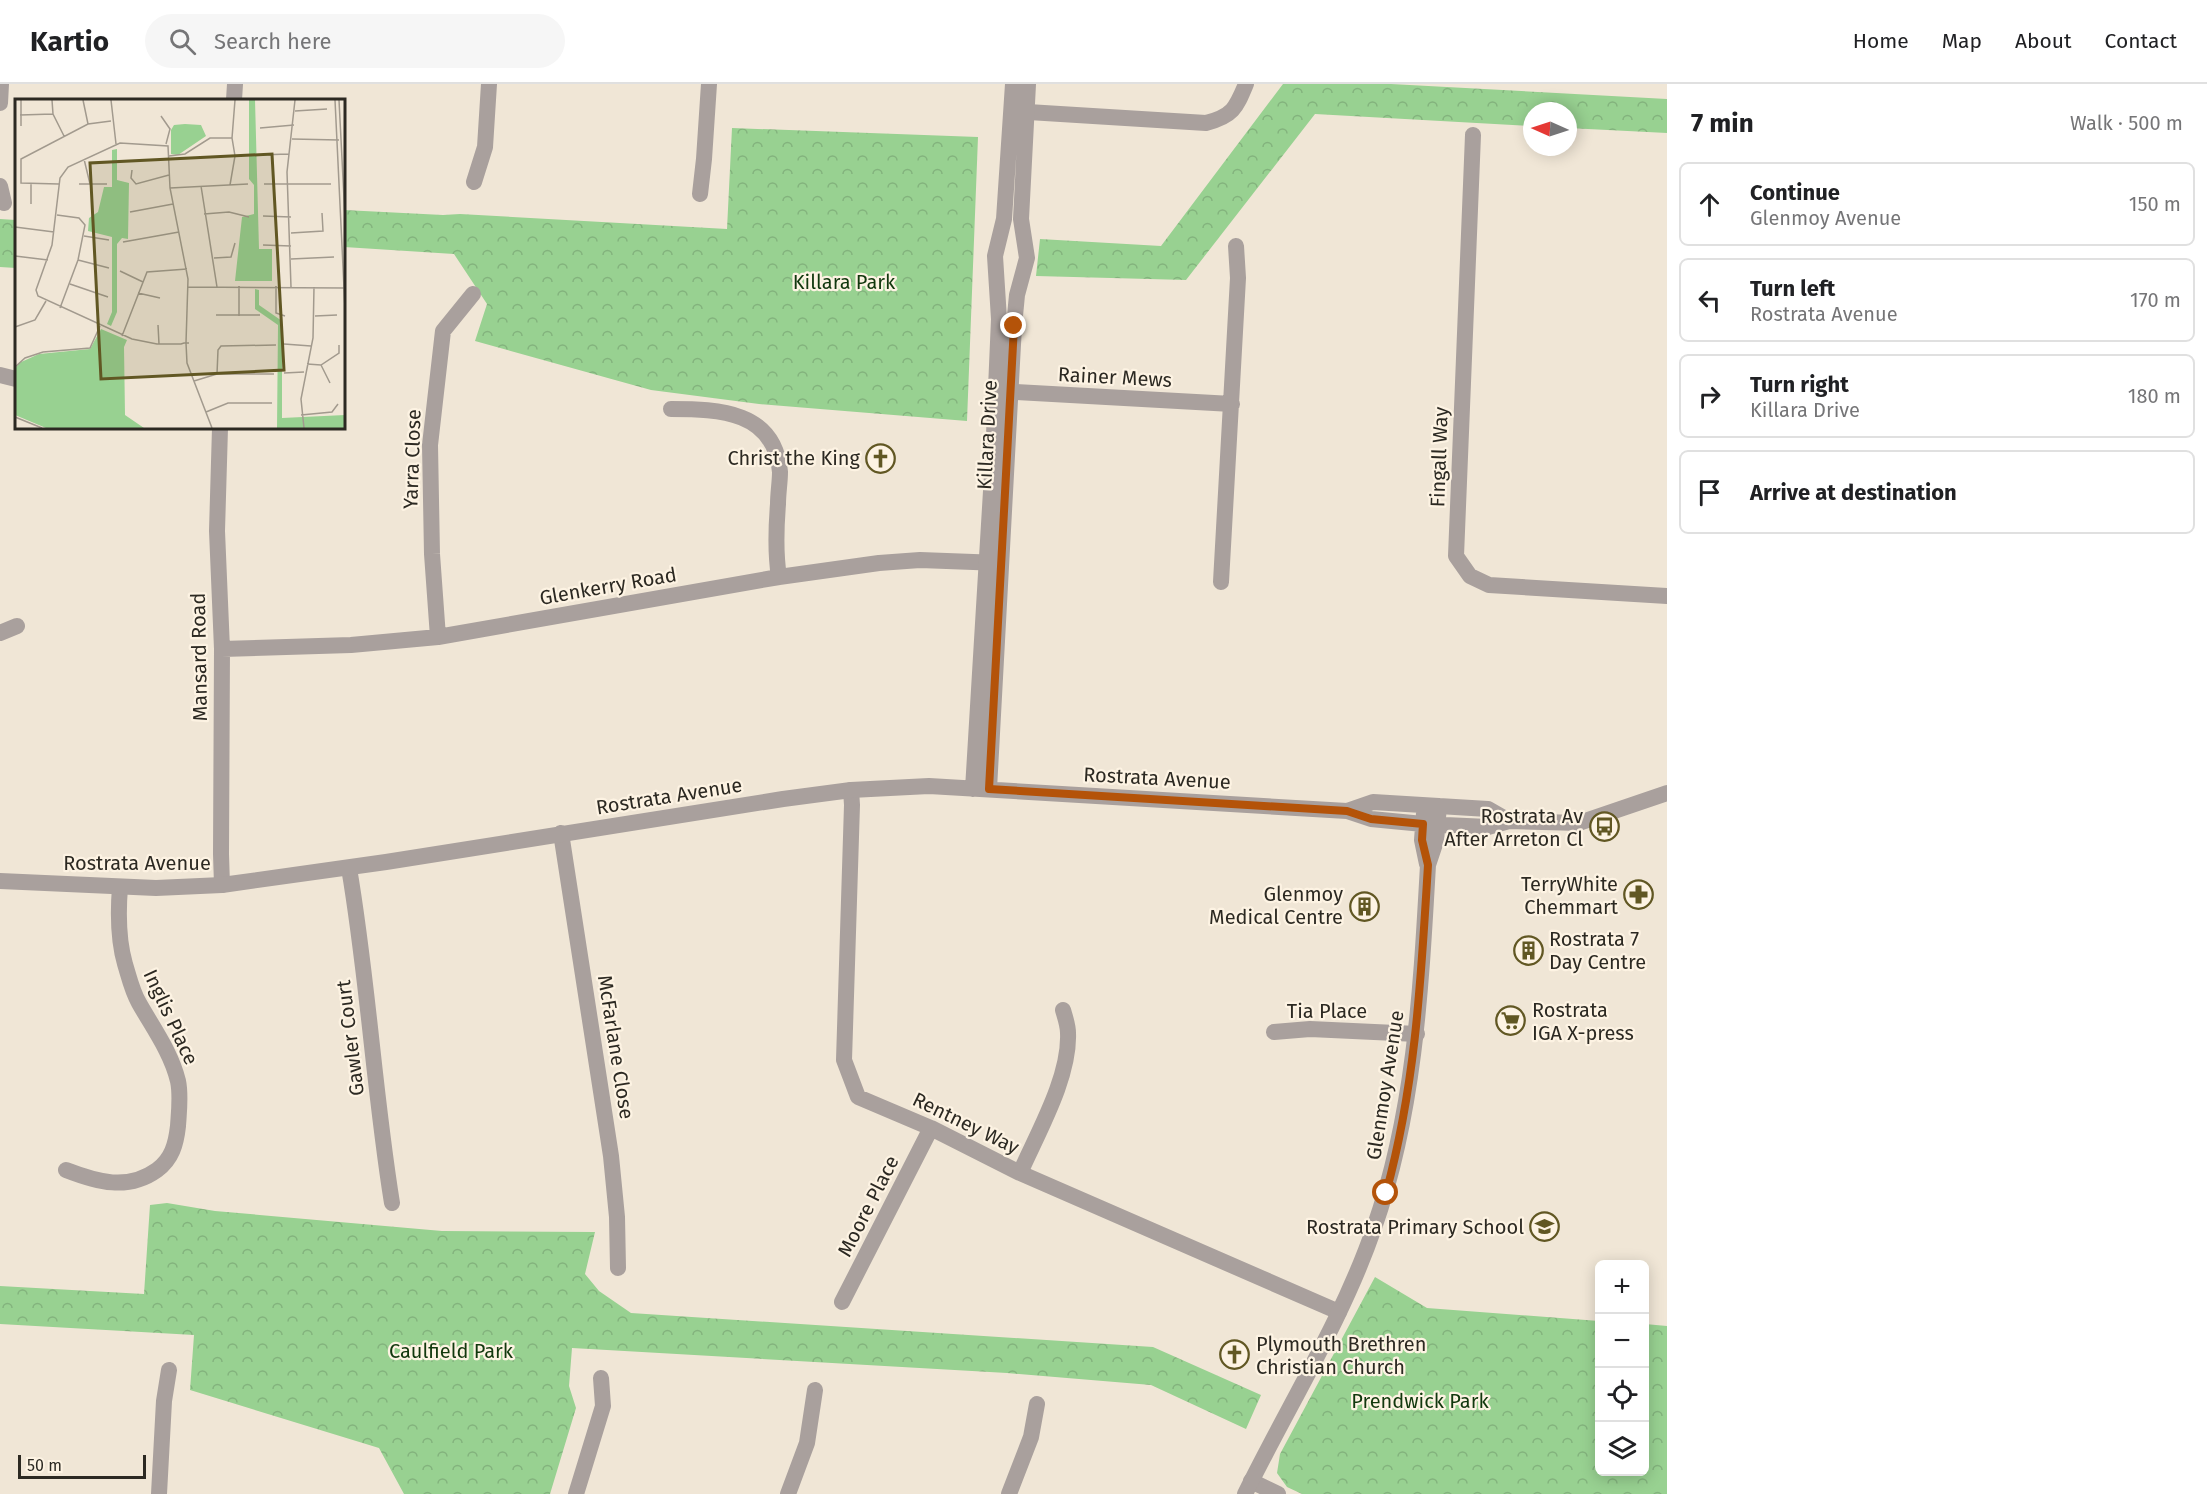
<!DOCTYPE html>
<html lang="en">
<head>
<meta charset="utf-8">
<style>
	:root { --surface:#fff; --page:#f6f6f6; --text:#202124; --muted:#757577; --line:#e0e0e0 }
	body { margin:0; font-family:"Fira Sans",sans-serif; background:var(--page); color:var(--text) }
	.controls { position:absolute; right:18px; bottom:18px; display:grid; overflow:hidden; border-radius:9px; box-shadow:0 3px 15px #0003 }
	.controls button { width:54px; height:54px; display:grid; place-items:center; padding:0; border:0; border-bottom:2px solid var(--line); background:var(--surface); color:var(--text); font:30px sans-serif }
	.compass { position:absolute; left:1523px; top:18px; width:54px; height:54px; border-radius:50%; background:var(--surface); box-shadow:0 3px 15px #0003; rotate:273deg }
	.scale { position:absolute; left:18px; bottom:15px; width:128px; box-sizing:border-box; padding-left:6px; border:3px solid #2c2922; border-top:0; font-size:16px; line-height:21px; white-space:nowrap; color:#2c2922; -webkit-text-stroke:4px #fdf3e3; paint-order:stroke }
	.stop { position:absolute; width:18px; height:18px; margin:-14px; border:4px solid #b45309; border-radius:50%; background:#fff }
	.stop.end { background:#b45309; border-color:#fff; box-shadow:0 2px 6px #0008 }
	.list { margin:0; padding:0; list-style:none }
	h2 { display:flex; justify-content:space-between; align-items:center; height:78px; margin:0; padding:0 24px; font-size:26px }
	h2 small { font-size:20px; font-weight:400; color:var(--muted) }
	.list li { display:grid; grid-template-columns:39px 1fr auto; gap:18px; align-items:center; box-sizing:border-box; height:84px; margin:0 12px 12px; padding:0 12px; border:2px solid var(--line); border-radius:9px }
	.list b { display:block; font-size:22px; white-space:nowrap }
	.list p { margin:0; font-size:20px; white-space:nowrap; color:var(--muted) }
	.list em { font-size:20px; font-style:normal; color:var(--muted) }
	.icon { flex:none; width:33px; height:33px; fill:none; stroke:currentColor; stroke-width:2; stroke-linecap:round; stroke-linejoin:round }
	.map { position:relative; flex:none; width:1667px; height:1410px; overflow:hidden }
	header { display:flex; align-items:center; gap:36px; box-sizing:border-box; height:84px; padding:0 30px; background:var(--surface); border-bottom:2px solid var(--line) }
	header strong { font-size:28px }
	nav { display:flex; gap:33px; margin-inline-start:auto; font-size:21px }
	.search { width:420px; height:54px; background:var(--page); display:flex; align-items:center; gap:15px; box-sizing:border-box; padding:0 21px; border-radius:33px; color:var(--muted); font-size:22px }
	main { display:flex }
	aside { flex:1; background:var(--surface) }
	.map>svg:first-child { display:block }
	.forest { fill:url(#forest-crowns) }
	.lines { fill:none; stroke-linecap:round; stroke-linejoin:round }
	.minor { stroke:#a9a09d; stroke-width:16 }
	.tertiary { stroke:#a9a09d; stroke-width:16 }
	.route { stroke:#b45309; stroke-width:8 }
	.labels { text-anchor:middle; stroke-width:4.5; stroke-linejoin:round; paint-order:stroke }
	.park-label { font-size:20px; fill:#11380d; stroke:#fdf3e3 }
	.street-label { font-size:20px; fill:#2c2922; stroke:#fdf3e3 }
	.poi-label { font-size:20px; fill:#2c2922; stroke:#fdf3e3; text-anchor:end }
	.inset-road { fill:none; stroke:#a29a8e; stroke-width:1.5 }
	.view { fill:#615723; fill-opacity:0.15; stroke:#615723; stroke-width:3 }
	.inset-edge { fill:none; stroke:#2c2922; stroke-width:3 }
</style>
</head>
<body>
<header>
<strong>Kartio</strong>
<div class="search"><svg class="icon" aria-label="search" viewBox="0 0 24 24"><circle cx="10" cy="10" r="6"/><path d="M15 15l6 6"/></svg>Search here</div>
<nav><a>Home</a><a>Map</a><a>About</a><a>Contact</a></nav>
</header>
<main>
<div class="map">
<svg width="1667" height="1410" viewBox="0 0 1667 1410">
	<defs>
		<pattern id="forest-crowns" width="20" height="18" patternUnits="userSpaceOnUse" patternTransform="scale(1.5)"><rect width="20" height="18" fill="#98d191"/><path d="M2 6a3 3 0 1 1 6 0M12 15a3 3 0 1 1 6 0" fill="none" stroke="#83b37d"/></pattern>
	</defs>
	<rect width="100%" height="100%" fill="#f0e6d6"/>
	<path class="forest" d="M 1283,0 L 1391,0 L 1667,15 L 1667,49 L 1568,44 L 1568,27 L 1532,27 L 1532,42 L 1315,30 L 1186,196 L 1036,192 L 1040,155 L 1161,162 Z
		M 732,44 L 978,53 L 967,337 L 759,320 L 651,306 L 475,257 L 487,220 L 454,170 L 344,163 L 344,126 L 443,131 L 460,130 L 727,145 Z
		M 0,135 L 16,136 L 16,184 L 0,183 Z
		M 167,1119 L 215,1127 L 442,1147 L 595,1148 L 585,1190 L 599,1207 L 631,1229 L 1153,1263 L 1261,1311 L 1246,1345 L 1151,1301 L 1007,1289 L 572,1264 L 569,1302 L 576,1324 L 550,1410 L 404,1410 L 379,1364 L 190,1306 L 194,1251 L 0,1240 L 0,1202 L 144,1210 L 150,1121 Z
		M 1375,1193 L 1427,1224 L 1599,1237 L 1600,1388 L 1644,1388 L 1645,1240 L 1667,1242 L 1667,1410 L 1302,1410 L 1287,1403 L 1277,1389 L 1280,1370 Z"/>
	<g class="lines">
		<path class="minor" d="M 234,16 L 235,0
			M 0,19 L 1,0
			M 1012,27 L 1206,39 C 1233,32 1236,24 1246,0
			M 1473,51 L 1456,472 L 1470,492 L 1489,501 L 1667,512
			M 474,98 L 485,63 L 489,0
			M 0,102 L 4,119
			M 700,110 L 704,75 L 709,0
			M 0,291 L 16,295
			M 997,307 L 1232,320
			M 671,325 C 719,325 775,327 780,388 C 780,398 778,409 778,420 C 776,445 775,468 779,493
			M 220,344 L 217,447 L 222,565 L 221,770 L 222,801
			M 1221,498 L 1238,194 L 1236,162
			M 0,549 L 17,542
			M 438,553 L 432,470 L 430,361 L 443,247 L 473,210
			M 222,565 L 351,561 L 438,553 L 779,493 L 879,479 L 920,476 L 1000,479
			M 851,706 L 852,721 L 844,976 L 858,1013 L 931,1044 L 1020,1089 L 1339,1228
			M 561,749 L 611,1072 L 617,1133 L 618,1184
			M 349,784 C 368,895 374,1008 392,1119
			M 1274,948 L 1310,945 L 1417,950
			M 66,1086 C 97,1098 128,1107 157,1086 C 172,1075 176,1060 178,1042 C 179,1027 181,1011 178,997 C 171,968 153,944 139,919 C 132,907 129,893 125,880 C 118,856 118,828 120,803
			M 1020,1089 C 1038,1048 1070,993 1068,949 C 1068,941 1065,933 1063,926
			M 842,1218 L 931,1044
			M 1251,1397 L 1278,1410
			M 159,1410 L 164,1317 L 169,1286
			M 576,1410 L 603,1322 L 601,1294
			M 788,1410 L 807,1359 L 815,1306
			M 1009,1410 L 1031,1353 L 1037,1320"/>
		<path class="tertiary" d="M 973,705 L 993,374 L 999,235 L 995,172 L 1004,135 L 1013,0
			M 989,705 L 1014,242 L 1017,211 L 1027,174 L 1021,135 L 1028,0
			M 1347,727 L 1373,718 L 1488,725 L 1509,737
			M 1424,729 L 1422,756 L 1427,780
			M 0,797 L 156,804 L 222,801 L 386,778 L 783,715 L 851,706 L 929,702 L 1347,727 L 1371,735 L 1423,740 L 1488,743 L 1509,737 L 1579,739 L 1667,709
			M 1245,1410 C 1288,1322 1342,1237 1374,1144 C 1415,1027 1421,904 1428,781 L 1436,757 L 1439,722"/>
	</g>
	<g class="lines">
		<path class="route" d="M 1014,242 L 989,705 L 1347,727 L 1371,735 L 1423,740 L 1422,756 L 1428,781 C 1421,894 1416,999 1386,1109"/>
	</g>
	<defs>
		<symbol id="church-ring" viewBox="-11 -11 22 22"><circle r="9.5" fill="#fdf3e3" stroke="#615723" stroke-width="1.5"/><path d="M-1.2-6h2.4v3.5h3.3v2.4h-3.3V6h-2.4V-.1h-3.3v-2.4h3.3Z" fill="#615723"/></symbol>
		<symbol id="bus-ring" viewBox="-11 -11 22 22"><circle r="9.5" fill="#fdf3e3" stroke="#615723" stroke-width="1.5"/><path d="M-5-6H5V4H4V6H2V4H-2V6H-4V4H-5ZM-3.5-4V0h7V-4ZM-3.5 1.2v1.5H-2V1.2ZM2 1.2v1.5H3.5V1.2Z" fill="#615723"/></symbol>
		<symbol id="pharmacy-ring" viewBox="-11 -11 22 22"><circle r="9.5" fill="#fdf3e3" stroke="#615723" stroke-width="1.5"/><path d="M-2-6h4v4h4v4h-4v4h-4v-4h-4v-4h4Z" fill="#615723"/></symbol>
		<symbol id="building-ring" viewBox="-11 -11 22 22"><circle r="9.5" fill="#fdf3e3" stroke="#615723" stroke-width="1.5"/><path d="M-4-6H4V6H1V3H-1V6H-4ZM-2.5-4.3h1.7v1.8h-1.7ZM.8-4.3h1.7v1.8H.8ZM-2.5-1h1.7V.8h-1.7ZM.8-1h1.7V.8H.8Z" fill="#615723"/></symbol>
		<symbol id="supermarket-ring" viewBox="-11 -11 22 22"><circle r="9.5" fill="#fdf3e3" stroke="#615723" stroke-width="1.5"/><path d="M-6-5.5h2.5l.6 2H6L4.5 2H-2.5L-4.4-4H-6ZM-1.5 3.2a1.3 1.3 0 1 0 .1 0ZM3 3.2a1.3 1.3 0 1 0 .1 0Z" fill="#615723"/></symbol>
		<symbol id="school-ring" viewBox="-11 -11 22 22"><circle r="9.5" fill="#fdf3e3" stroke="#615723" stroke-width="1.5"/><path d="M0-5L7-2L0 1L-7-2ZM-4 1L0 2.5L4 1V4Q0 6-4 4Z" fill="#615723"/></symbol>
	</defs>
	<g fill-rule="evenodd">
		<use href="#church-ring" x="864" y="358" width="33" height="33"/>
		<use href="#bus-ring" x="1588" y="726" width="33" height="33"/>
		<use href="#pharmacy-ring" x="1622" y="794" width="33" height="33"/>
		<use href="#building-ring" x="1348" y="806" width="33" height="33"/>
		<use href="#building-ring" x="1512" y="850" width="33" height="33"/>
		<use href="#supermarket-ring" x="1494" y="920" width="33" height="33"/>
		<use href="#school-ring" x="1528" y="1126" width="33" height="33"/>
		<use href="#church-ring" x="1218" y="1254" width="33" height="33"/>
	</g>
	<g class="labels">
		<g class="park-label">
			<text x="844" y="205">Killara Park</text>
			<text x="451" y="1274">Caulfield Park</text>
			<text x="1420" y="1324">Prendwick Park</text>
		</g>
		<g class="street-label">
			<text transform="translate(1115 293) rotate(3)" y="7">Rainer Mews</text>
			<text transform="translate(987 351) rotate(-87)" y="7">Killara Drive</text>
			<text transform="translate(1439 373) rotate(-88)" y="7">Fingall Way</text>
			<text transform="translate(412 375) rotate(-88)" y="7">Yarra Close</text>
			<text transform="translate(608 502) rotate(-10)" y="7">Glenkerry Road</text>
			<text transform="translate(199 573) rotate(-91)" y="7">Mansard Road</text>
			<text transform="translate(1157 694) rotate(3)" y="7">Rostrata Avenue</text>
			<text transform="translate(669 712) rotate(-9)" y="7">Rostrata Avenue</text>
			<text x="137" y="786">Rostrata Avenue</text>
			<text x="1327" y="934">Tia Place</text>
			<text transform="translate(171 933) rotate(65)" y="7">Inglis Place</text>
			<text transform="translate(350 954) rotate(-97)" y="7">Gawler Court</text>
			<text transform="translate(616 963) rotate(81)" y="7">McFarlane Close</text>
			<text transform="translate(1385 1001) rotate(-81)" y="7">Glenmoy Avenue</text>
			<text transform="translate(966 1039) rotate(26)" y="7">Rentney Way</text>
			<text transform="translate(868 1122) rotate(-63)" y="7">Moore Place</text>
		</g>
		<g class="poi-label">
			<text x="860" y="381">Christ the King</text>
			<text x="1583" y="739">Rostrata Av<tspan x="1583" dy="23">After Arreton Cl</tspan></text>
			<text x="1618" y="807">TerryWhite<tspan x="1618" dy="23">Chemmart</tspan></text>
			<text x="1343" y="817">Glenmoy<tspan x="1343" dy="23">Medical Centre</tspan></text>
			<text x="1549" y="862" text-anchor="start">Rostrata 7<tspan x="1549" dy="23">Day Centre</tspan></text>
			<text x="1532" y="933" text-anchor="start">Rostrata<tspan x="1532" dy="23">IGA X-press</tspan></text>
			<text x="1524" y="1150">Rostrata Primary School</text>
			<text x="1256" y="1267" text-anchor="start">Plymouth Brethren<tspan x="1256" dy="23">Christian Church</tspan></text>
		</g>
	</g>
	<g transform="translate(15 15)">
		<rect width="330" height="330" fill="#f0e6d6"/>
		<path d="M 234,1 L 240,1 L 244,150 L 257,150 L 257,182 L 220,182 L 227,118 L 239,115 L 239,86 L 234,80 ZM 170,25 L 186,26 L 191,37 L 163,56 L 156,55 L 156,31 L 159,26 ZM 102,50 L 102,81 L 114,84 L 113,140 L 107,139 L 102,145 L 102,213 L 96,227 L 92,225 L 97,213 L 97,138 L 73,132 L 74,119 L 83,113 L 89,88 L 97,88 L 97,51 ZM 240,190 L 244,191 L 244,206 L 267,222 L 267,319 L 330,316 L 330,329 L 262,329 L 263,226 L 240,210 ZM 86,230 L 112,241 L 109,248 L 110,316 L 129,329 L 31,329 L 0,316 L 0,270 L 4,264 L 24,255 L 75,250 Z" fill="#98d191"/>
		<path class="inset-road" d="M 6,1 L 6,27M 37,1 L 38,15 L 49,37M 68,1 L 73,25M 96,1 L 101,45M 320,1 L 330,210M 324,1 L 330,119M 280,12 L 312,10M 5,16 L 38,15M 146,17 L 155,30 L 151,45M 0,29 L 0,1M 245,29 L 279,26M 217,39 L 220,1M 277,40 L 324,41M 242,56 L 274,55M 154,57 L 170,55 L 195,39 L 217,39 L 220,57 L 215,86M 69,60 L 75,85M 117,71 L 116,79 L 121,85 L 154,76M 44,85 L 6,84 L 6,60 L 73,25 L 96,22M 64,85 L 92,85M 249,85 L 316,85M 186,87 L 202,188M 155,89 L 233,85M 16,105 L 16,85M 115,113 L 158,105M 189,115 L 214,113 L 234,118M 42,116 L 64,119 L 70,126 L 63,161 L 45,209M 248,117 L 276,118M 0,128 L 39,133M 276,134 L 308,132 L 307,114M 69,137 L 94,141M 108,143 L 164,133M 248,146 L 276,147M 0,157 L 33,161M 199,159 L 216,158 L 220,144M 276,160 L 319,158M 63,161 L 94,169M 105,172 L 128,183M 55,185 L 93,198M 261,187 L 261,214 L 270,217M 173,188 L 330,189M 276,188 L 272,73 L 280,1M 123,194 L 145,199M 201,216 L 245,216M 224,217 L 224,187M 300,217 L 322,216M 143,226 L 144,245M 0,228 L 20,221 L 31,202M 107,237 L 132,173 L 172,170M 174,244 L 169,244 L 166,245 L 142,245 L 117,240 L 23,197 L 21,191 L 37,146 L 45,79 L 53,68 L 105,44 L 153,47 L 155,89 L 173,180 L 171,244 L 172,264 L 197,329M 269,245 L 296,247M 292,265 L 306,266 L 324,254 L 324,246M 306,266 L 315,284M 0,268 L 10,259 L 28,253 L 75,249 L 85,227M 269,274 L 289,273M 202,275 L 203,251 L 206,247 L 261,246M 179,282 L 202,275 L 259,275M 191,313 L 213,304 L 257,304M 286,316 L 317,313 L 323,305M 0,318 L 27,329M 289,329 L 286,300 L 298,239 L 299,188"/>
		<path class="view" d="M 257,55 L 269,271 L 86,280 L 75,64 Z"/>
		<rect width="330" height="330" class="inset-edge"/>
	</g>
</svg>
<div class="controls">
<button>+</button>
<button>−</button>
<button><svg class="icon" aria-label="locate" viewBox="0 0 24 24"><circle cx="12" cy="12" r="6"/><path d="M12 2v4M12 18v4M2 12h4M18 12h4"/></svg></button>
<button><svg class="icon" aria-label="layers" viewBox="0 0 24 24"><path d="M12 4l9 5-9 5-9-5zM3 14l9 5 9-5"/></svg></button>
</div>
<svg class="compass" viewBox="-18 -18 36 36"><path d="M0-13l5 13h-10z" fill="#e53935"/><path d="M0 13l5-13h-10z" fill="#757577"/></svg>
<div class="scale">50 m</div>
<div class="stop" style="left:1386px;top:1109px"></div>
<div class="stop end" style="left:1014px;top:242px"></div>
</div>
<aside>
<h2>7 min<small>Walk · 500 m</small></h2>
<ul class="list">
<li><svg class="icon" aria-label="ahead" viewBox="0 0 24 24"><path d="M12 20V5M6 11l6-6 6 6"/></svg><div><b>Continue</b><p>Glenmoy Avenue</p></div><em>150 m</em></li>
<li><svg class="icon" aria-label="left" viewBox="0 0 24 24"><path d="M17 20v-9H6M10 6l-5 5 5 5"/></svg><div><b>Turn left</b><p>Rostrata Avenue</p></div><em>170 m</em></li>
<li><svg class="icon" aria-label="right" viewBox="0 0 24 24"><path d="M7 20v-9h11M14 6l5 5-5 5"/></svg><div><b>Turn right</b><p>Killara Drive</p></div><em>180 m</em></li>
<li><svg class="icon" aria-label="arrive" viewBox="0 0 24 24"><path d="M6 21V4h12l-3 4 3 4H6"/></svg><div><b>Arrive at destination</b></div></li>
</ul>
</aside>
</main>
</body>
</html>
